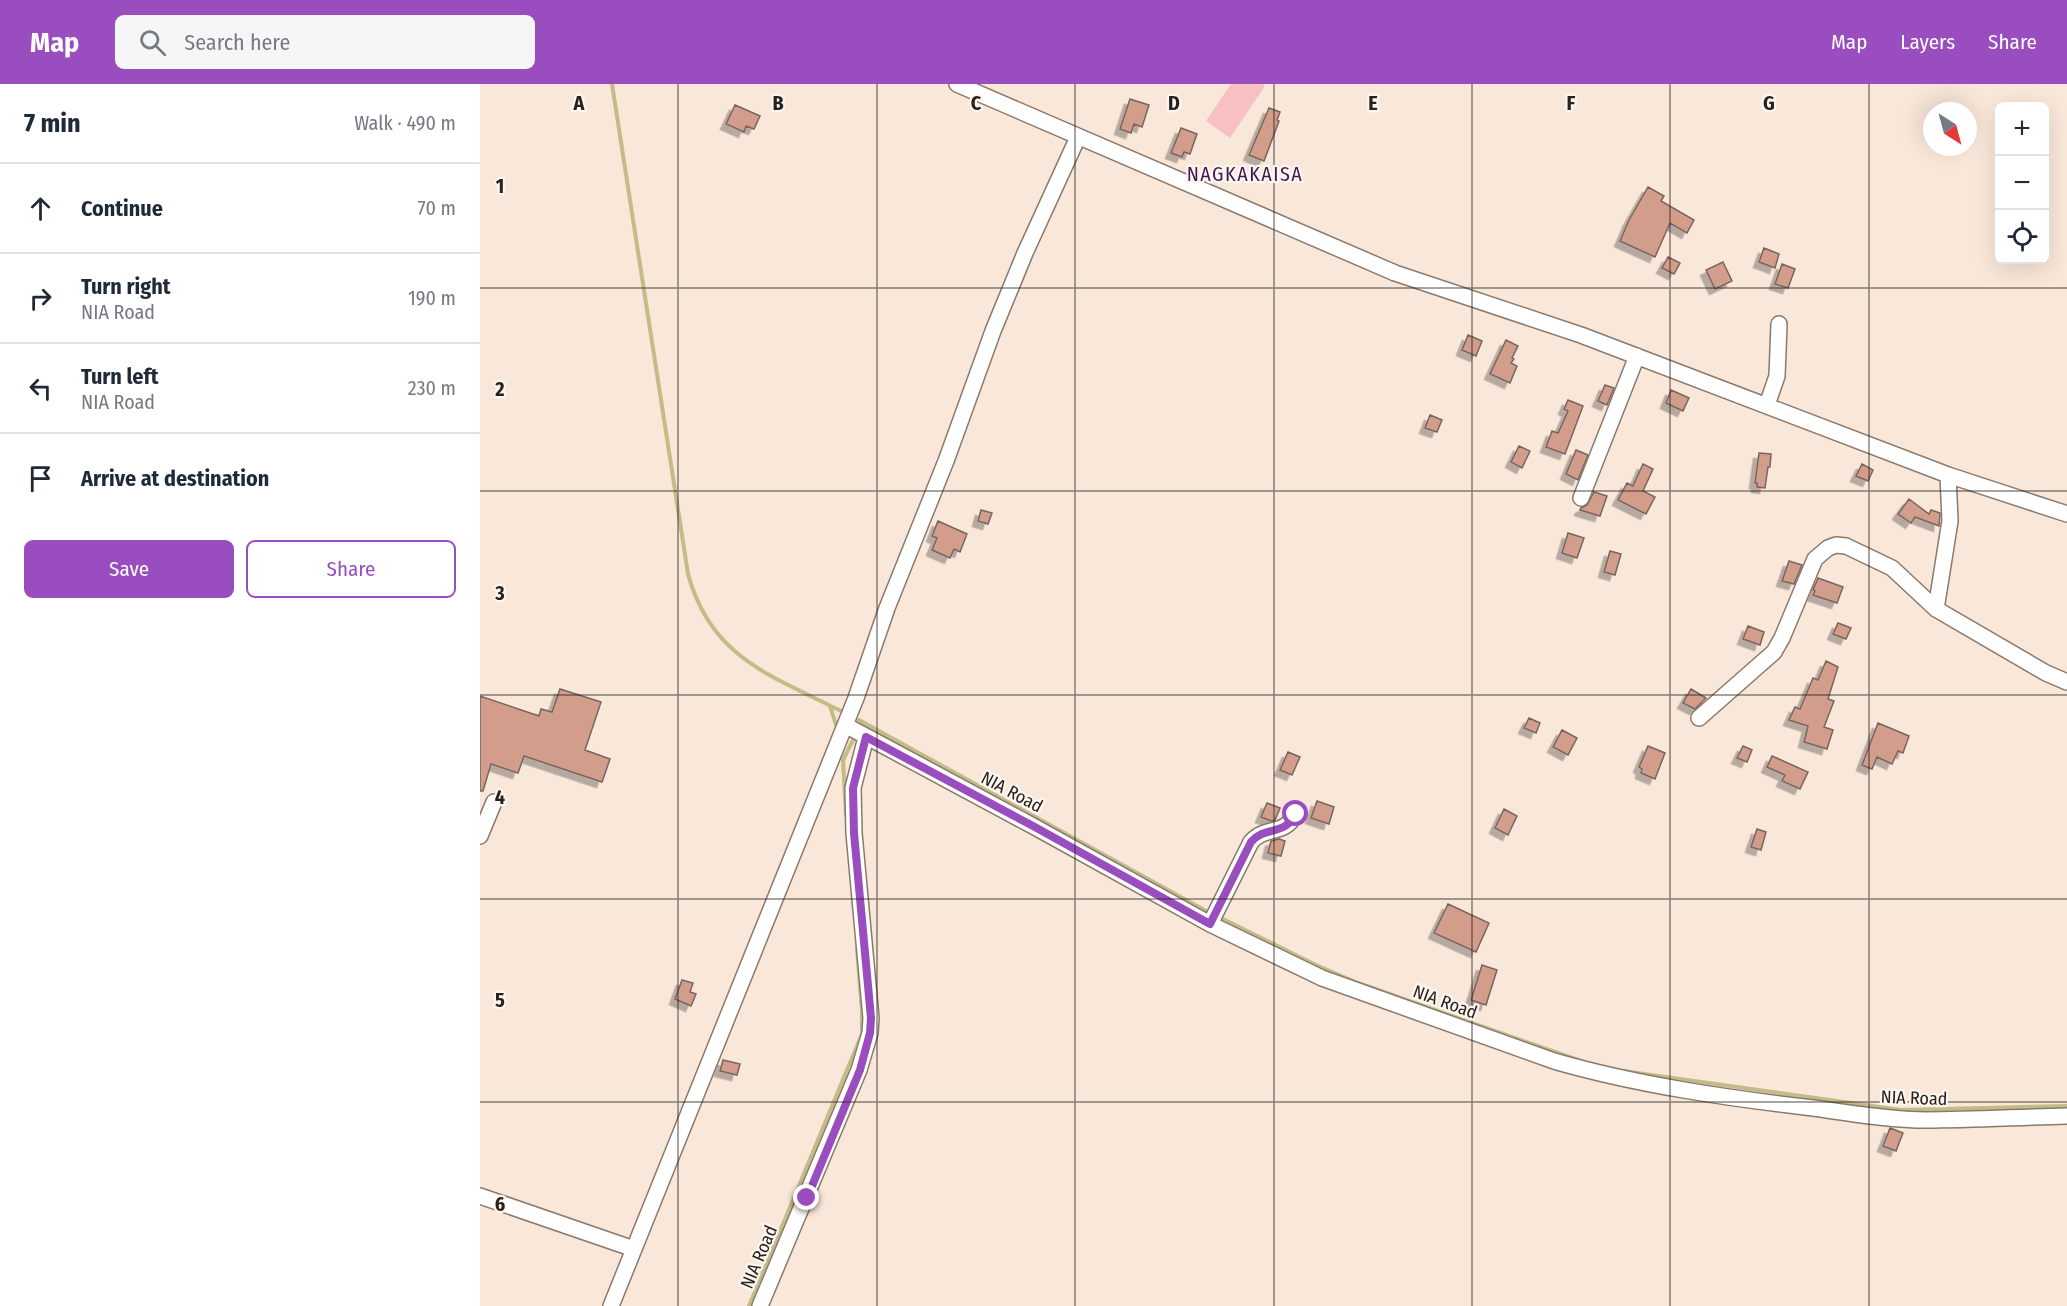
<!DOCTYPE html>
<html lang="en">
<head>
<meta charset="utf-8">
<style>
	:root { --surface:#fff; --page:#f6f6f7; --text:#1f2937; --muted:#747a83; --line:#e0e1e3; --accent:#994dbf }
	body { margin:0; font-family:"Fira Sans Condensed",sans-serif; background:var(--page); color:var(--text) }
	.controls { position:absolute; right:18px; top:18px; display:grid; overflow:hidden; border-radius:9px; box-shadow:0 6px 24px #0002 }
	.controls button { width:54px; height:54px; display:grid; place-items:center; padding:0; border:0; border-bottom:2px solid var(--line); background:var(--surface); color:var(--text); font:30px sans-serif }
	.compass { position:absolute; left:1443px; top:18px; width:54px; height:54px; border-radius:50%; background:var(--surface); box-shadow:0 6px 24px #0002; rotate:144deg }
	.stop { position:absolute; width:18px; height:18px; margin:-14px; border:4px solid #994dbf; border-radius:50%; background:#fff }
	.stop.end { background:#994dbf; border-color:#fff; box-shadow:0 2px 6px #0008 }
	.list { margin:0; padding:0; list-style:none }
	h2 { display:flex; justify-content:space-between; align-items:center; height:78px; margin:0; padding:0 24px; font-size:26px }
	h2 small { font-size:20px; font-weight:400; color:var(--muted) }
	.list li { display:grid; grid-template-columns:39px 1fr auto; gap:18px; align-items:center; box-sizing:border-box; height:90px; padding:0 24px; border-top:2px solid var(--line) }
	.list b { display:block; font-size:22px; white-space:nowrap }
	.list p { margin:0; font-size:20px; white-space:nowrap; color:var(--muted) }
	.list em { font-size:20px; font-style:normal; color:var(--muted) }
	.actions { display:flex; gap:12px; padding:18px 24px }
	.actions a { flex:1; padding:14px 0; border:2px solid var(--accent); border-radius:9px; text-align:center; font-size:21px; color:var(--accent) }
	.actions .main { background:var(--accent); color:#fff }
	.icon { flex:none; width:33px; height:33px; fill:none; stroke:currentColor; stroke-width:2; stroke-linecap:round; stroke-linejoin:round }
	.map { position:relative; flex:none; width:1587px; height:1222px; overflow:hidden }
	header { display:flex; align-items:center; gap:36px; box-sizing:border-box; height:84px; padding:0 30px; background:var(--accent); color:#fff }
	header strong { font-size:28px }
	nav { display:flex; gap:33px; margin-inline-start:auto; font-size:21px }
	.search { width:420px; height:54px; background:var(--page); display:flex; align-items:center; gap:15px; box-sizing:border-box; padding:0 21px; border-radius:9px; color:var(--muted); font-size:22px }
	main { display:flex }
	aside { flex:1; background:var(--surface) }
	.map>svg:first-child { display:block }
	.green { fill:#f7c0c2 }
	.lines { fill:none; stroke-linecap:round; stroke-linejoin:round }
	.stream { stroke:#c3bc88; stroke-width:4 }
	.building { fill:#d39d8c; stroke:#79655f; stroke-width:1.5; filter:url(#shadow) }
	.minor-casing { stroke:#8a7a6d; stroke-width:18 }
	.minor { stroke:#fff; stroke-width:15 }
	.route { stroke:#994dbf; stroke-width:8 }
	.grid { fill:none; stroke:#28211c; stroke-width:1.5; stroke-opacity:0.55 }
	.labels { text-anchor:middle; stroke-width:4.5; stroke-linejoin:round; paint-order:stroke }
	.street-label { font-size:18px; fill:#28211c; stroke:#fef6f1 }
	.neighbourhood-label { font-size:20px; letter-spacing:1.5px; fill:#3d194f; stroke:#fef6f1 }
	.grid-label { font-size:20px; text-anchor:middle; font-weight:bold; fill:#28211c; stroke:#fef6f1; stroke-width:4.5; stroke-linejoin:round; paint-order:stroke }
</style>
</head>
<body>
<header>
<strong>Map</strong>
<div class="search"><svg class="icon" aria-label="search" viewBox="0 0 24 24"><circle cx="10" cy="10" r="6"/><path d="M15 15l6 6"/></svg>Search here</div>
<nav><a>Map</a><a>Layers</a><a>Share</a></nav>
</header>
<main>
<aside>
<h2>7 min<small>Walk · 490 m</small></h2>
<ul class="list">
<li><svg class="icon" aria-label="ahead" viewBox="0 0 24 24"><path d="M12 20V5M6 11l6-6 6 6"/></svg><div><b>Continue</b></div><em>70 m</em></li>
<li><svg class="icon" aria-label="right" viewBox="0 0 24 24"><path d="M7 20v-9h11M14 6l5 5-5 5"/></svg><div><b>Turn right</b><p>NIA Road</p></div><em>190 m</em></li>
<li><svg class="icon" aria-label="left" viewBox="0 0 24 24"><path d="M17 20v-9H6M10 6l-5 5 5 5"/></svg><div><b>Turn left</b><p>NIA Road</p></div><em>230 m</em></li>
<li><svg class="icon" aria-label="arrive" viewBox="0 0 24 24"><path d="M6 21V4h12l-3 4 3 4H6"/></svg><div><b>Arrive at destination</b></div></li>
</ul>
<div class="actions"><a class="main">Save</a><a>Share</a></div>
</aside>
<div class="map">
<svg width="1587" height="1222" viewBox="0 0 1587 1222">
	<defs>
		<filter id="shadow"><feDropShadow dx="-5.5" dy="5.5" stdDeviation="0" flood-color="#0004"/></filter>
	</defs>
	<rect width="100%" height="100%" fill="#f9e7d9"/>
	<path class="green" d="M 751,0 L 782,0 L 785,2 L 750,54 L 726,37 Z"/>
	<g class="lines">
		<path class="stream" d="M 132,0 L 208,490 C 231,574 290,591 361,627
			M 350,622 L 356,641
			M 379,636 L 728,828
			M 366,731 L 363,676 L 373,656
			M 743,835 L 836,881 L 878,899 L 1101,977
			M 1143,987 L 1421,1026 L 1587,1022
			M 269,1222 L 382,950 L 382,926 L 377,864"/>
	</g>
	<path class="building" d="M 650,15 L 669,21 L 662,43 L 654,40 L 651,49 L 640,45 Z
		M 255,21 L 280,32 L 274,45 L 266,42 L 264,48 L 246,40 Z
		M 789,24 L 800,28 L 797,36 L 799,37 L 784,77 L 769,71 Z
		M 701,44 L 717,50 L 710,70 L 704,68 L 702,73 L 691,69 Z
		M 1168,103 L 1184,112 L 1181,117 L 1214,136 L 1207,149 L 1190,139 L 1175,173 L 1140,157 L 1149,136 Z
		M 1284,164 L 1299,170 L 1295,184 L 1279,178 Z
		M 1188,173 L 1200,179 L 1194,190 L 1182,184 Z
		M 1243,178 L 1252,197 L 1235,205 L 1226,186 Z
		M 1302,180 L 1315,185 L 1308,204 L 1295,200 Z
		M 988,251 L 1002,257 L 996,272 L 982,266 Z
		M 1026,256 L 1038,262 L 1032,274 L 1034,275 L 1031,279 L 1037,282 L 1030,299 L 1010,290 Z
		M 1125,301 L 1134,304 L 1127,321 L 1118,317 Z
		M 1191,306 L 1209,314 L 1203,327 L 1186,319 Z
		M 1088,316 L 1103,322 L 1085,370 L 1066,363 L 1072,347 L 1078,349 L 1088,327 L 1084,325 Z
		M 950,331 L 962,336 L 957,348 L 945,344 Z
		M 1039,362 L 1050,367 L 1042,384 L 1031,378 Z
		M 1096,366 L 1108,371 L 1098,396 L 1086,390 Z
		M 1279,369 L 1291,370 L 1290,383 L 1288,383 L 1285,404 L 1277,403 L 1277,399 L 1275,399 Z
		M 1163,380 L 1173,385 L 1163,407 L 1175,413 L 1166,430 L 1138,416 L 1147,399 L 1153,402 Z
		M 1382,380 L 1393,386 L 1388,397 L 1376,392 Z
		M 1114,408 L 1127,412 L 1120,432 L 1100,426 L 1101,424 L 1107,421 Z
		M 1429,415 L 1449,430 L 1451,426 L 1460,429 L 1459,442 L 1435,433 L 1431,439 L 1418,430 Z
		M 501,426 L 512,429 L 508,440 L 498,437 Z
		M 458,437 L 487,450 L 480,468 L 474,465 L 470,474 L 452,466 L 457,454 L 452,452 Z
		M 1088,449 L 1104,454 L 1097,474 L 1082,469 Z
		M 1130,467 L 1141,470 L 1135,491 L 1124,488 Z
		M 1309,477 L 1322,481 L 1314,500 L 1302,497 Z
		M 1338,494 L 1363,503 L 1357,519 L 1333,511 L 1335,507 L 1333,506 Z
		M 1358,539 L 1371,544 L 1366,555 L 1353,550 Z
		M 1268,542 L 1284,548 L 1280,561 L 1263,555 Z
		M 1346,577 L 1358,583 L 1348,615 L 1354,617 L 1344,643 L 1353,646 L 1347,665 L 1324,658 L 1328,642 L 1309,636 L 1315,623 L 1320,625 L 1333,594 L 1338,596 Z
		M 80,605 L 121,618 L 105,666 L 130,675 L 122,698 L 44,672 L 38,689 L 11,680 L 3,707 L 0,707 L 0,612 L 59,632 L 61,625 L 72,628 Z
		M 1211,605 L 1226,614 L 1215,625 L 1203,619 Z
		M 1049,634 L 1060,639 L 1056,649 L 1044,644 Z
		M 1398,639 L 1429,652 L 1423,669 L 1418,667 L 1412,680 L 1397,673 L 1392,685 L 1382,681 Z
		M 1082,646 L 1097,654 L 1088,671 L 1073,663 Z
		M 1168,662 L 1185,669 L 1175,695 L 1161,689 L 1162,685 L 1159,683 Z
		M 1263,662 L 1272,666 L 1267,678 L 1257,674 Z
		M 808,668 L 820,673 L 812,691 L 800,686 Z
		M 1292,672 L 1328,688 L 1320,705 L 1302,697 L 1305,691 L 1287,683 Z
		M 837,717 L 854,723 L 849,740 L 831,734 Z
		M 787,719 L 800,724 L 795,736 L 791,737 L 781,733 Z
		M 1024,725 L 1037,732 L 1028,751 L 1015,744 Z
		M 1277,745 L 1286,748 L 1281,766 L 1271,763 Z
		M 799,755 L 805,757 L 801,772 L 788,769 L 791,757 Z
		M 968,820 L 1009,839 L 996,868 L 954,849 Z
		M 1002,881 L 1017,886 L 1006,921 L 991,916 Z
		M 202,896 L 213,899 L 210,908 L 216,910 L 211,922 L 195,915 Z
		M 243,976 L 260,980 L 257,991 L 240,987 Z
		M 1410,1044 L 1423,1049 L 1416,1067 L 1403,1062 Z"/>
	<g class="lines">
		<defs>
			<path id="minor" d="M 477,0 L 915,189 L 1101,251 L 1468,391 L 1587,430
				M 1287,321 L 1297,292 L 1299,240
				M 1101,414 L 1157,272
				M 1456,525 L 1470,437 L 1468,391
				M 1219,634 L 1294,568 L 1302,554 L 1335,475 L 1348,464 L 1356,461 L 1366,462 L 1412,484 L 1456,525 L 1566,589 L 1587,598
				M 365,641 L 553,742 L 730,840 L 842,894 L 1074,977 C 1157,1001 1247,1014 1333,1024 C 1370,1029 1409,1036 1446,1036 C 1493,1036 1540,1033 1587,1032
				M 0,752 L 14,718
				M 730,840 L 771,758 C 786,741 803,753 816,730
				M 0,1112 L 154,1165
				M 131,1222 L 376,614 L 407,524 L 466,377 L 513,247 L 545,169 L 598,53
				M 280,1222 L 379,986 L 390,949 L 391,934 L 374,749 L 373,704 L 386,653"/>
		</defs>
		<use href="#minor" class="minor-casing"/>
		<use href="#minor" class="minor"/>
	</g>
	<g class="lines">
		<path class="route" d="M 327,1114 L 380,986 L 390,949 L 391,934 L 374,749 L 373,704 L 386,653 L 553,742 L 730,840 L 771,758 C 786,741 803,753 816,730"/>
	</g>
	<path class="grid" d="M 198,0 L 198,1222M 397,0 L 397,1222M 595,0 L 595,1222M 794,0 L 794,1222M 992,0 L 992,1222M 1190,0 L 1190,1222M 1389,0 L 1389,1222M 0,204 L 1587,204M 0,407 L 1587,407M 0,611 L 1587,611M 0,815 L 1587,815M 0,1018 L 1587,1018"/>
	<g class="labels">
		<g class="street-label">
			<text transform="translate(532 708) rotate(28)" y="6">NIA Road</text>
			<text transform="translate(965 918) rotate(20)" y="6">NIA Road</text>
			<text transform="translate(1434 1014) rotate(2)" y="6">NIA Road</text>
			<text transform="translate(279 1173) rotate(-67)" y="6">NIA Road</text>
		</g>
		<g class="neighbourhood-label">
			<text x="765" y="97">NAGKAKAISA</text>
		</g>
	</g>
	<g class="grid-label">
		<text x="99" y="26">A</text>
		<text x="298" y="26">B</text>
		<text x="496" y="26">C</text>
		<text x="694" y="26">D</text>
		<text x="893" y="26">E</text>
		<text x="1091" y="26">F</text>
		<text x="1289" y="26">G</text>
		<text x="20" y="109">1</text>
		<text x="20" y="312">2</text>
		<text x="20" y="516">3</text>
		<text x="20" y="720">4</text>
		<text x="20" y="923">5</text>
		<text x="20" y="1127">6</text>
	</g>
</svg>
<div class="controls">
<button>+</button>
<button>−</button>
<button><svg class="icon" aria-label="locate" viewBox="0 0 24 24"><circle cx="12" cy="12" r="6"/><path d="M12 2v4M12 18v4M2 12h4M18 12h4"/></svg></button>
</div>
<svg class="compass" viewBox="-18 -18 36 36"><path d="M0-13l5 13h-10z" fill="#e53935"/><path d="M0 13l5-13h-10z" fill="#747a83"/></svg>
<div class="stop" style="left:816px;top:730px"></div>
<div class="stop end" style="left:327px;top:1114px"></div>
</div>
</main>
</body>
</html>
